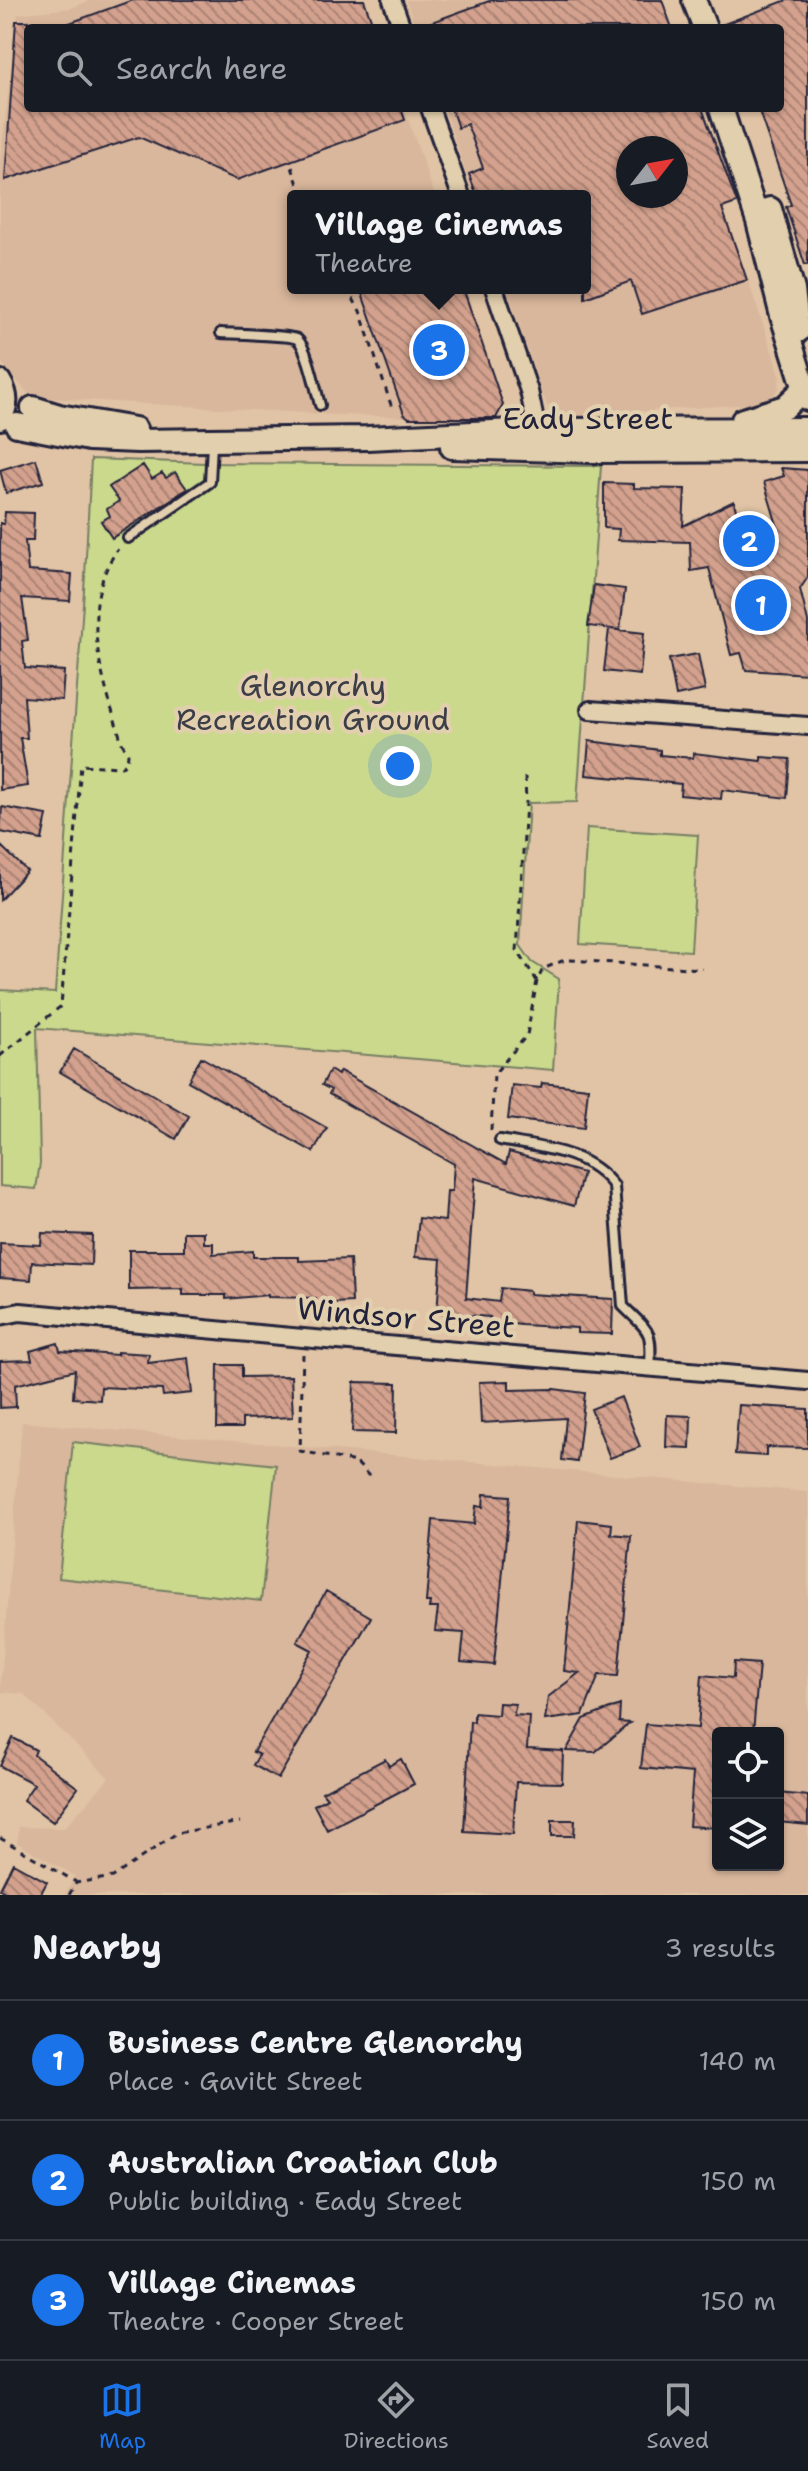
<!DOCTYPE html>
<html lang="en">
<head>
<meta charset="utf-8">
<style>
	:root { --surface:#171b24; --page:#242831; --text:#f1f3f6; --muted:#9ea1a6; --line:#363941; --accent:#1a73e8 }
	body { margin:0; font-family:"Shantell Sans",sans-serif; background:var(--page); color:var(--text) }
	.controls { position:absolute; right:24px; bottom:24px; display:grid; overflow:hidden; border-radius:8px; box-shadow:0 2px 6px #0004 }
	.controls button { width:72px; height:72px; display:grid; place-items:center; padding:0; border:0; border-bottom:2px solid var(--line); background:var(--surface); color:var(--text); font:40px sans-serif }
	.compass { position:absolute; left:616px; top:136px; width:72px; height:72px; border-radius:50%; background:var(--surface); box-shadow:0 2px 6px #0004; rotate:59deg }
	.you { position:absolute; left:400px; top:766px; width:28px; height:28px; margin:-20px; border:6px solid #fff; border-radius:50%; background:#1a73e8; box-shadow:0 0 0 12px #1a73e833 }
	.badge { display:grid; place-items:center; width:52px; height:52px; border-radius:50%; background:var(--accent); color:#fff; font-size:26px; font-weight:700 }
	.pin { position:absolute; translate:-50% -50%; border:4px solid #fff; box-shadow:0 2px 8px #0006 }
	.popup { position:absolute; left:287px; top:190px; width:304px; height:104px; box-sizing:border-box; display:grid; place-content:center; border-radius:8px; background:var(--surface); filter:drop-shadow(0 2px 6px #0005); font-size:26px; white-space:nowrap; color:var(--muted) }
	.popup b { font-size:30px; color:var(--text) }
	.popup::after { content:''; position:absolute; left:50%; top:100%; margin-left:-16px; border:16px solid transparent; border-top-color:var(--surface) }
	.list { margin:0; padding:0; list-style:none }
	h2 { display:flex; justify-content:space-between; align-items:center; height:104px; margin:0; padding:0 32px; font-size:34px }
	h2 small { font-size:26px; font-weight:400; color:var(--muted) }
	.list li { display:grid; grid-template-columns:52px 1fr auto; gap:24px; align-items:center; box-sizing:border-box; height:120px; padding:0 32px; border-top:2px solid var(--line) }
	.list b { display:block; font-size:30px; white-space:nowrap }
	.list p { margin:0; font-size:26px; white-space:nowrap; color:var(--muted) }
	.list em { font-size:26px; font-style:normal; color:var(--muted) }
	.icon { flex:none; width:44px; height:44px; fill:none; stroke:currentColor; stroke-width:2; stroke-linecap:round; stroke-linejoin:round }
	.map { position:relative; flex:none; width:808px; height:1895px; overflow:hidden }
	.search { position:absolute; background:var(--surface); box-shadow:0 2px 6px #0004; left:24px; right:24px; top:24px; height:88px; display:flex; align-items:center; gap:20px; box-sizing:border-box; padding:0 28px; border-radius:8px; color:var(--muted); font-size:30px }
	.sheet { height:464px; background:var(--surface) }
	nav { display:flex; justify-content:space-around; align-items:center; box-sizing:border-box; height:112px; border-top:2px solid var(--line); background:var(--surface); font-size:22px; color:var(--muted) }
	nav a { display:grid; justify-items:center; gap:4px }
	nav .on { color:var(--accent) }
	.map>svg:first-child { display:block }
	.built { fill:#d9b79c; fill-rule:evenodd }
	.park { fill:#cbd98d; stroke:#767e64; stroke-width:2 }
	.building { fill:url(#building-back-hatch); stroke:#22223b; stroke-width:2; fill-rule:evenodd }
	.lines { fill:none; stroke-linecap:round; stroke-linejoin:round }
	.service-casing { stroke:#22223b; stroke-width:14 }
	.minor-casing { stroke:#22223b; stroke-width:22 }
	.tertiary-casing { stroke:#22223b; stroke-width:26 }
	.secondary-casing { stroke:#22223b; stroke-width:28 }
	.path { stroke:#22223b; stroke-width:3; stroke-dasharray:6 6; stroke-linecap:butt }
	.service { stroke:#e2cfad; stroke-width:8 }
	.minor { stroke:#e2cfad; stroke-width:16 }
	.tertiary { stroke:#e2cfad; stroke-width:20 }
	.secondary { stroke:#e2cfad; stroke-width:22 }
	.labels { text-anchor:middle; stroke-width:8; stroke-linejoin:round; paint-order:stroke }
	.street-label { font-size:30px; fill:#22223b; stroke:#e2cfad }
	.park-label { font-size:30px; fill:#3b3d47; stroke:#e2cfad }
</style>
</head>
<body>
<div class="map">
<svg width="808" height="1895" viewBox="0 0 808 1895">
	<defs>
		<pattern id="building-back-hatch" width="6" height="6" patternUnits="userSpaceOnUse" patternTransform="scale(2)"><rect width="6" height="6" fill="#d3a18d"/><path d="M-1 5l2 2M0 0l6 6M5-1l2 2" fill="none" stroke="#ab8374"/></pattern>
	</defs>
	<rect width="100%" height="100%" fill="#e1c4a5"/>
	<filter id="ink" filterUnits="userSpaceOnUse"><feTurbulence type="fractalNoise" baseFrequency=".0125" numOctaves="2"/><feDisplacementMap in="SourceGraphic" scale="16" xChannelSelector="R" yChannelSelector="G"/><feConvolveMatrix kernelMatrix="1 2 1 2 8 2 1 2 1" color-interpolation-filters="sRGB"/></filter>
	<g filter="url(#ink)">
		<path class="built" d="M 91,0 L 365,0 L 375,28 L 28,28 L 28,108 L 404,108 L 435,196 L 293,196 L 293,288 L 466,288 L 503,405 L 495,419 L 338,415 L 31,397 L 0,361 L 0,160 L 18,14 L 72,8 Z
			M 406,0 L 653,0 L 662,28 L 416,28 Z
			M 444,108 L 690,108 L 780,375 L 779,388 L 768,403 L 553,417 L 545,401 L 507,288 L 585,288 L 585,196 L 474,196 ZM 628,148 L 676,148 L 676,196 L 628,196 Z
			M 22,1422 L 808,1492 L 808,1895 L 65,1895 L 75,1876 L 17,1843 L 19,1827 L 64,1828 L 109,1778 L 24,1694 L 0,1692 ZM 718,1733 L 778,1733 L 778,1865 L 718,1865 Z"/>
		<path class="park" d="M 91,459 L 206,463 L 601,466 L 577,802 L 529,803 L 520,945 L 532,962 L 559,979 L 553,1070 L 37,1028 L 40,1163 L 36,1189 L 0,1186 L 0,990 L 55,993 L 85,576 Z
			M 587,828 L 698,835 L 691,951 L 580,944 Z
			M 73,1442 L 276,1465 L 261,1601 L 59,1578 Z"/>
		<path class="building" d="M 133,0 L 364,0 L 374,28 L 62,28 L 61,26 Z
			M 492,0 L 662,0 L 672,28 L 421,28 L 421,26 Z
			M 787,0 L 808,0 L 808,264 L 805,265 L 786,207 L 791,205 L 758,108 L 780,108 L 780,28 L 719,26 Z
			M 16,21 L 28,21 L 28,108 L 401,108 L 405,120 L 237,180 L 139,137 L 5,180 Z
			M 451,108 L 702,108 L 737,203 L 722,208 L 747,280 L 642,314 L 631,281 L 585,298 L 585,196 L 477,196 L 469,174 L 483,168 L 467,124 L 458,128 ZM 628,148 L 676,148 L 676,196 L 628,196 Z
			M 360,288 L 463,288 L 503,405 L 496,418 L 409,418 L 404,414 Z
			M 36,459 L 43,482 L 6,493 L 0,470 Z
			M 143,465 L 152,479 L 162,473 L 166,478 L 175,472 L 187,489 L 112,538 L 101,521 L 110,516 L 107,509 L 119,501 L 109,487 Z
			M 781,468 L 808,470 L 808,577 L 800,589 L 808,622 L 808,674 L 746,670 L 741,653 L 731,655 L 709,568 L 691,571 L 690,542 L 618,540 L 619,529 L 604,528 L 604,483 L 634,484 L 634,488 L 685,489 L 683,526 L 734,501 L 741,535 L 777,525 L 764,482 L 784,476 Z
			M 5,512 L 34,513 L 33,541 L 25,541 L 28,571 L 72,574 L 70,601 L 22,598 L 28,640 L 22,641 L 25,668 L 64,671 L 62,700 L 24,697 L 27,738 L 20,738 L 28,786 L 0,790 L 0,523 L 4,524 Z
			M 594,585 L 625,589 L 620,630 L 588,626 Z
			M 609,629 L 644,633 L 640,675 L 604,671 Z
			M 698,654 L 705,690 L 676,696 L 669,659 Z
			M 589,741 L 660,750 L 660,755 L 693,758 L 694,753 L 761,761 L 761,757 L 790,759 L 787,798 L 722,790 L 721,799 L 680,795 L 681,784 L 586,775 Z
			M 2,807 L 47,815 L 42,840 L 0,832 Z
			M 0,845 L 27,871 L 0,900 Z
			M 74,1049 L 189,1116 L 176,1139 L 60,1072 Z
			M 201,1057 L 327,1128 L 313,1152 L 188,1081 Z
			M 330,1070 L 338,1075 L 340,1071 L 506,1164 L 509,1152 L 583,1173 L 574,1206 L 475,1178 L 466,1298 L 499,1302 L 501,1288 L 529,1291 L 529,1294 L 613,1299 L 612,1334 L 577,1333 L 577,1328 L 521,1325 L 489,1321 L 490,1317 L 437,1313 L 441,1259 L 415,1257 L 419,1218 L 445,1221 L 447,1191 L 452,1191 L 454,1164 L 329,1094 L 331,1090 L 322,1085 Z
			M 542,1083 L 588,1088 L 584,1128 L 508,1119 L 512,1085 L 541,1088 Z
			M 184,1232 L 204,1232 L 204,1243 L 213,1243 L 213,1254 L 253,1251 L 253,1257 L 299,1257 L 299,1261 L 350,1259 L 352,1302 L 316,1304 L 316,1298 L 268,1297 L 268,1295 L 226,1299 L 226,1295 L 183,1295 L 183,1289 L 129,1290 L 129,1250 L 184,1250 Z
			M 42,1233 L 92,1235 L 91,1265 L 32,1262 L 31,1280 L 0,1278 L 0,1243 L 41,1245 Z
			M 58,1343 L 60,1351 L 117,1355 L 117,1352 L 149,1354 L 148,1363 L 188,1358 L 192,1393 L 163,1396 L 162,1390 L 101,1387 L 100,1400 L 73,1398 L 75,1370 L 15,1385 L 16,1407 L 0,1408 L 0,1361 L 32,1360 L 30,1351 Z
			M 218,1365 L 242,1365 L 242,1377 L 291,1376 L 293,1417 L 242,1419 L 242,1428 L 217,1428 Z
			M 509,1381 L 509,1390 L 554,1389 L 585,1393 L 577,1462 L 562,1460 L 566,1418 L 481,1423 L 479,1382 Z
			M 354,1382 L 397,1383 L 396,1433 L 352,1432 Z
			M 621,1397 L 640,1447 L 610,1458 L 591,1409 Z
			M 739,1405 L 808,1409 L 808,1448 L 766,1447 L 766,1456 L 735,1454 Z
			M 667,1415 L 691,1416 L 690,1448 L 666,1447 Z
			M 484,1494 L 510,1496 L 494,1665 L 461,1662 L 464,1633 L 435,1631 L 438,1608 L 429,1608 L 430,1602 L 426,1602 L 433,1520 L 474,1524 L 476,1506 L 483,1507 Z
			M 578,1520 L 612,1524 L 611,1534 L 631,1536 L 618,1676 L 599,1675 L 583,1715 L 545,1720 L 548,1697 L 579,1673 L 564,1671 Z
			M 326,1591 L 371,1617 L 278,1779 L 253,1765 L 259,1755 L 253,1752 L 312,1650 L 297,1642 Z
			M 734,1662 L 759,1664 L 753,1733 L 718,1733 L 718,1828 L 689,1826 L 693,1773 L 641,1768 L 646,1724 L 698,1728 L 702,1675 L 733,1678 Z
			M 499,1703 L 515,1704 L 514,1715 L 529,1716 L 527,1749 L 563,1751 L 562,1783 L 516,1782 L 513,1834 L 464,1831 L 470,1721 L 474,1722 L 474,1713 L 498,1715 Z
			M 620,1705 L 619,1722 L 630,1723 L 595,1752 L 566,1751 L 584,1719 Z
			M 13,1738 L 36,1750 L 34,1755 L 78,1788 L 53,1822 L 23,1800 L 34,1784 L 0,1766 Z
			M 385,1759 L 389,1766 L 401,1759 L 414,1784 L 327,1830 L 314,1805 L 327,1798 L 322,1792 Z
			M 778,1793 L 808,1796 L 808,1825 L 778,1822 Z
			M 552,1820 L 575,1820 L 574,1836 L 552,1836 Z
			M 13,1863 L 47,1882 L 40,1895 L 10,1895 L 0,1889 Z"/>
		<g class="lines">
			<defs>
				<path id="service" d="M 221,333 C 233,334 291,335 297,339 C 308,348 316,391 320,405
					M 128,538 L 210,482 L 212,444
					M 500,1140 C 542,1148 587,1150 614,1186 L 623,1306 C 650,1333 652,1329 650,1367"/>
				<path id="minor" d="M 392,0 L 402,28
					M 430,108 L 461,196
					M 494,288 L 529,391 L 537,430
					M 590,710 L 808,726
					M 0,1316 L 20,1312 L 303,1338 L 808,1381"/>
				<path id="tertiary" d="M 0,381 C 8,394 9,406 0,419"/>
				<path id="secondary" d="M 694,0 L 705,28
					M 721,108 L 758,221 L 782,316 L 808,399
					M 770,209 L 793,290 L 798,331
					M 33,408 L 59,416 L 135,429
					M 743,420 L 785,407 L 804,389
					M 17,425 L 89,439 L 138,441 L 367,438 L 537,430 L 808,429
					M 452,447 L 593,451 L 808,450"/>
			</defs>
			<use href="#service" class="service-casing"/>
			<use href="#minor" class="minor-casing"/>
			<use href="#tertiary" class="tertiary-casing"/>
			<use href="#secondary" class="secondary-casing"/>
			<path class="path" d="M 292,167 L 302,196
				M 347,288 L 360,311 L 393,411
				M 525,777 L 526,803 L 517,950 L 537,981
				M 0,1056 L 61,1006 L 81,765 L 121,767 L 127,762 L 128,754 L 122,743 C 103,680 76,608 118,549
				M 491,1130 L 494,1074 L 527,1035 L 537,981 L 543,969 L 562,961 L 571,960 L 702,969
				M 303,1354 L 300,1451 L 356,1462 L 369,1476
				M 0,1838 L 76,1882
				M 69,1895 L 76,1883 L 113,1877 L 177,1833 L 240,1822"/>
			<use href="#service" class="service"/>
			<use href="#minor" class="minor"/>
			<use href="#tertiary" class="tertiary"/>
			<use href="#secondary" class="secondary"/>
		</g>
	</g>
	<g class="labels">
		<g class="street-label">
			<text x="588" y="429">Eady Street</text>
			<text transform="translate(406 1318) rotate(5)" y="10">Windsor Street</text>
		</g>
		<g class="park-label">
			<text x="313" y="696">Glenorchy<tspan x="313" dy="34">Recreation Ground</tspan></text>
		</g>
	</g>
</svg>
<div class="controls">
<button><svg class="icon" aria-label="locate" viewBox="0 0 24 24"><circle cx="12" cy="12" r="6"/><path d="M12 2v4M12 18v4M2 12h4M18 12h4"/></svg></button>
<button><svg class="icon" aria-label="layers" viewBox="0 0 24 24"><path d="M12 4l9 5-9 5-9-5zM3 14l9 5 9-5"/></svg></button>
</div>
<svg class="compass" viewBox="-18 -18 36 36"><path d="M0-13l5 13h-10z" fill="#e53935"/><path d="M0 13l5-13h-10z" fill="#9ea1a6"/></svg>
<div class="you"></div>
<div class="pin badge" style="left:761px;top:605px">1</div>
<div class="pin badge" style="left:749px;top:541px">2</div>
<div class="pin badge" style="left:439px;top:350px">3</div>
<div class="popup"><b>Village Cinemas</b>Theatre</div>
<div class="search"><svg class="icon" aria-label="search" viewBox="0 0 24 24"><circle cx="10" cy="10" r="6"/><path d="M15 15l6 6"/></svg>Search here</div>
</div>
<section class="sheet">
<h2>Nearby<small>3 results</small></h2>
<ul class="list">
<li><span class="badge">1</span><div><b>Business Centre Glenorchy</b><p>Place · Gavitt Street</p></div><em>140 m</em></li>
<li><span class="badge">2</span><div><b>Australian Croatian Club</b><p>Public building · Eady Street</p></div><em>150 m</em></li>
<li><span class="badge">3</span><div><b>Village Cinemas</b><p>Theatre · Cooper Street</p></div><em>150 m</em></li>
</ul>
</section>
<nav>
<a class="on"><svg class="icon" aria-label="map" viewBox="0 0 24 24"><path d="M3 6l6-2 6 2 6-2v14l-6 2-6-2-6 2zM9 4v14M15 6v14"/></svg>Map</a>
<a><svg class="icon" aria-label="directions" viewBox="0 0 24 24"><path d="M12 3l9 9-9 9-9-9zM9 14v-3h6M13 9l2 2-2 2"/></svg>Directions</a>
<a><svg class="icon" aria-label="saved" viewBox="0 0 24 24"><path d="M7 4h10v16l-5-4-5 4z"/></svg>Saved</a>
</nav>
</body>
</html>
